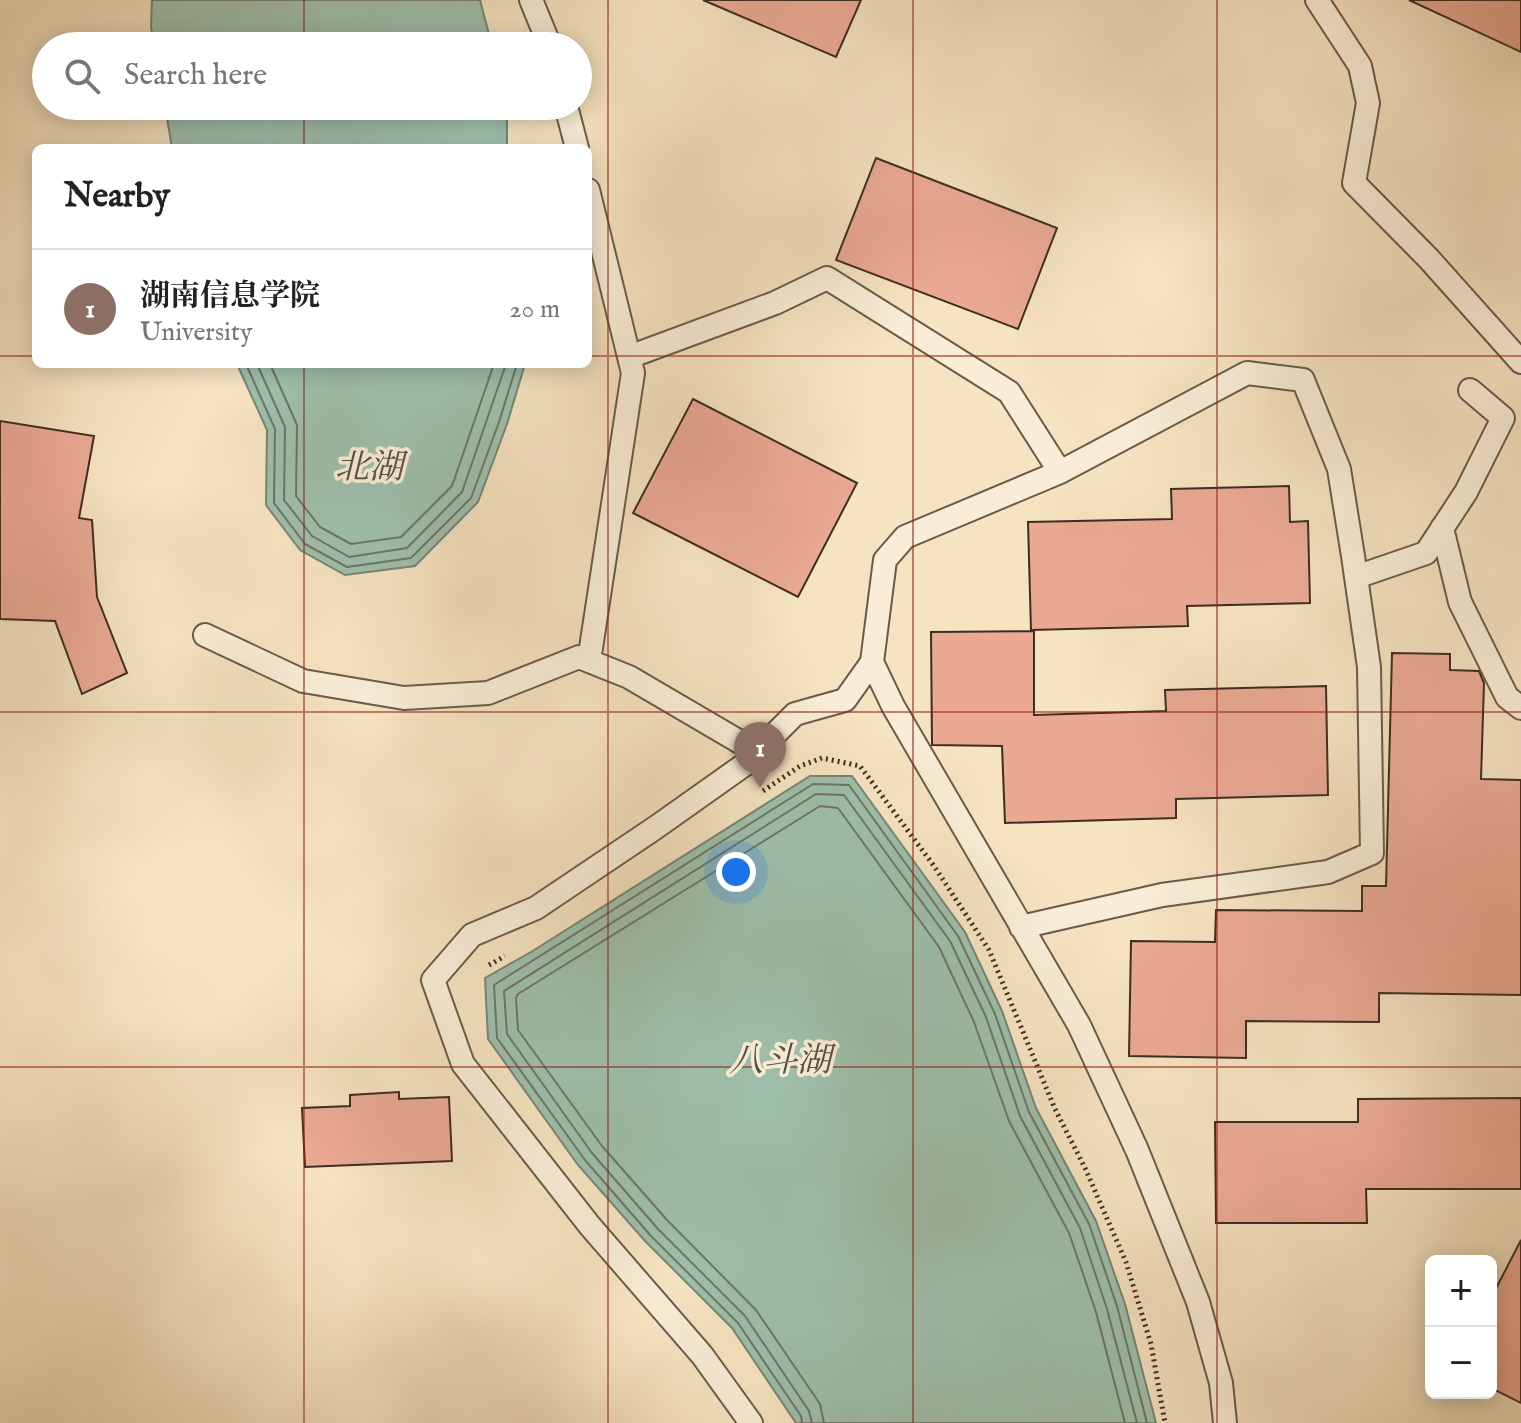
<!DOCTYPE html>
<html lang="en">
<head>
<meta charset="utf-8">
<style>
	:root { --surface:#fff; --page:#f6f6f6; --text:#222; --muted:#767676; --line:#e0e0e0; --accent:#8f2418 }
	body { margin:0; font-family:"IM FELL English","Noto Serif SC",serif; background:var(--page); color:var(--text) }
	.controls { position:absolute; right:24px; bottom:24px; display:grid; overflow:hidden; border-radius:12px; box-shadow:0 4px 20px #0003 }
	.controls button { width:72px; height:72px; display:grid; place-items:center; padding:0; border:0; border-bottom:2px solid var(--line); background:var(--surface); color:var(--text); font:40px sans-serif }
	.you { position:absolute; left:736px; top:872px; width:28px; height:28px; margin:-20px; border:6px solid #fff; border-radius:50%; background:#1a73e8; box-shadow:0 0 0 12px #1a73e833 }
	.badge { display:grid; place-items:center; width:52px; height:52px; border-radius:50%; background:var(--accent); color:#fff; font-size:26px; font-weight:700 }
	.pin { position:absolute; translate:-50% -66px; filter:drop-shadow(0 2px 4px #0008) }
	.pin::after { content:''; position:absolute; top:42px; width:28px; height:24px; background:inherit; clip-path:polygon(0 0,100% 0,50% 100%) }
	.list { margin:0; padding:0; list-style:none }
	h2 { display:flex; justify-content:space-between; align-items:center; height:104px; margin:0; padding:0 32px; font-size:34px }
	h2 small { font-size:26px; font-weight:400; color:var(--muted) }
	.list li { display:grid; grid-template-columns:52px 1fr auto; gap:24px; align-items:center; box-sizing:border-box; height:120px; padding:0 32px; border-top:2px solid var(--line) }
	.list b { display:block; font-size:30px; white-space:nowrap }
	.list p { margin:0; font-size:26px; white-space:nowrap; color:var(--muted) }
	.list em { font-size:26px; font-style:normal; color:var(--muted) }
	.icon { flex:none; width:44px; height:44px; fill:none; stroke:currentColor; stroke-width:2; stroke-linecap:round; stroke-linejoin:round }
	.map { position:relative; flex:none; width:1521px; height:1423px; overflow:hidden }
	.search { position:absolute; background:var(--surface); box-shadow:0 4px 20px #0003; left:32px; top:32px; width:560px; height:88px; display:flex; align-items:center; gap:20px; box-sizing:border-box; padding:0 28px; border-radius:44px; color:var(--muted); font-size:30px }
	.panel { position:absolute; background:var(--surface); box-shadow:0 4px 20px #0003; left:32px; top:144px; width:560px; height:224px; border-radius:12px }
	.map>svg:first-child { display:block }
	.water { fill:#9ebfac; stroke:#778574; stroke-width:2 }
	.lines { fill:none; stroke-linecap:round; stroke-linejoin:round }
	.shore { stroke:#6d7666; stroke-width:2 }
	.building { fill:#eba994; stroke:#3c2e21; stroke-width:2 }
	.service-casing { stroke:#6a5b49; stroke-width:26 }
	.path { stroke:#3c2e21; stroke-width:5; stroke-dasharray:2 4; stroke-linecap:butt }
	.service { stroke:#f9edd7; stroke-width:22 }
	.grid { fill:none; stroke:#8f2418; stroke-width:2; stroke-opacity:0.55 }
	.labels { text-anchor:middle; stroke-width:7; stroke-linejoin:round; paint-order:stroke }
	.water-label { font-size:34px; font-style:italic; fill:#545244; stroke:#f9edd7 }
</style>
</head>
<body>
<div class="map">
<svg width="1521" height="1423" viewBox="0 0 1521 1423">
	<rect width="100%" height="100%" fill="#f6e3c1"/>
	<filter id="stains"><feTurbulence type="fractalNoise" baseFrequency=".0025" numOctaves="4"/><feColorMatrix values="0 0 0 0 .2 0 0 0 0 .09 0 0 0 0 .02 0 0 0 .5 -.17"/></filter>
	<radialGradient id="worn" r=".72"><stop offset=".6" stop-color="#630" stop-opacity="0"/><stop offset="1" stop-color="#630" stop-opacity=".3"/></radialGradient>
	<path class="water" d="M 152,0 L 480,0 L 492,46 L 154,46 L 151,27 Z
		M 165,106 L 507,106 L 507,148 L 172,148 Z
		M 237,364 L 525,364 L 507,424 L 478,502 L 415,566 L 345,575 L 300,550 L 266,505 L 267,430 Z
		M 810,776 L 852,776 L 965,932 L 1002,1011 L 1036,1108 L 1096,1221 L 1125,1304 L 1156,1423 L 796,1423 L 732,1328 L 645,1241 L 578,1165 L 488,1039 L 485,978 L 531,952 Z"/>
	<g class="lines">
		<path class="shore" d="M 246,364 L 275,429 L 274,503 L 305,544 L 347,567 L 411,558 L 471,498 L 499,422 L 517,364
			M 257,364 L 285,427 L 284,500 L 312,536 L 349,557 L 407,548 L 462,492 L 506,364
			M 270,364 L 297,425 L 296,496 L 320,527 L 351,544 L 401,537 L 452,486 L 494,364
			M 802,1423 L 801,1416 L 738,1323 L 651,1236 L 585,1160 L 497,1038 L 494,985 L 813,784 L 849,785 L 958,936 L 995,1014 L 1029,1112 L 1089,1224 L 1117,1306 L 1147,1423
			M 812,1423 L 809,1411 L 745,1316 L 658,1229 L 592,1153 L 507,1034 L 504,991 L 816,794 L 844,795 L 950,941 L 986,1017 L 1020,1116 L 1080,1228 L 1107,1309 L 1137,1423
			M 824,1423 L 820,1404 L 756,1310 L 667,1220 L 602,1146 L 518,1030 L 516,998 L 518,994 L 820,806 L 838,808 L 939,947 L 974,1022 L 1009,1121 L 1069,1233 L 1096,1312 L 1125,1423"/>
	</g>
	<path class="building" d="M 703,0 L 861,0 L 836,57 Z
		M 1409,0 L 1521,0 L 1521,52 Z
		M 876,158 L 1057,228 L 1018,329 L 836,260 Z
		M 693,399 L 857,483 L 798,597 L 633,513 Z
		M 0,421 L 94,436 L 79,518 L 92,520 L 97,597 L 127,673 L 82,694 L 55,621 L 0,619 Z
		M 1289,486 L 1290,522 L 1308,521 L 1310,603 L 1187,606 L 1188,626 L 1031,630 L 1028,522 L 1172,519 L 1171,489 Z
		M 1034,631 L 1034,715 L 1166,711 L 1165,690 L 1326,686 L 1328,795 L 1176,799 L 1176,818 L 1005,823 L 1002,746 L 932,745 L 931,632 Z
		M 1392,653 L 1450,654 L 1450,670 L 1479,671 L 1484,683 L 1481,779 L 1521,780 L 1521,995 L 1379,993 L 1379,1022 L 1246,1021 L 1246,1058 L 1129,1056 L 1131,941 L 1215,942 L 1216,910 L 1362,911 L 1362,886 L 1386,886 Z
		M 399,1092 L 399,1099 L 449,1097 L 452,1161 L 305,1167 L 302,1108 L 350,1106 L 350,1095 Z
		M 1521,1098 L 1521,1189 L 1366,1189 L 1367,1223 L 1216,1223 L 1215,1122 L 1358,1122 L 1358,1099 Z
		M 1521,1240 L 1521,1403 L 1491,1388 L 1491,1298 Z"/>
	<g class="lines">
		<defs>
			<path id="service" d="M 531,0 L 550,46
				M 1317,0 L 1360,66 L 1368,103 L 1354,183 L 1429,259 L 1521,362
				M 566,106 L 577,148
				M 588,190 L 633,373 L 589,661
				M 629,357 L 775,303 L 827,278 L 1009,392 L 1060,472
				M 1442,528 L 1460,602 L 1507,697 L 1521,708
				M 1356,577 L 1426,553 L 1466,492 L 1503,418 L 1470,390
				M 205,635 L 303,681 L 404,698 L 488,693 L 579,657 L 629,677 L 757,752
				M 872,662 L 885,560 L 905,537 L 1060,472 L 1247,373 L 1303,380 L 1339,469 L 1353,556 L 1369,667 L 1372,853 L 1328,872 L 1162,895 L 1021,927
				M 751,1423 L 702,1355 L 590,1226 L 463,1064 L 433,980 L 472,935 L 536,908 L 655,828 L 744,765 L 795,714 L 845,700 L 872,662 L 893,706 L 1079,1025 L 1137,1150 L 1198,1302 L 1221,1383 L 1225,1423"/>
		</defs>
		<use href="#service" class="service-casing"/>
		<path class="path" d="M 763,791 L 800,766 L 822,758 L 860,766 L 934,866 L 989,950 L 1055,1109 L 1085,1168 L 1126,1262 L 1151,1344 L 1165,1423
			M 489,965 L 505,956"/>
		<use href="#service" class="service"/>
	</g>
	<path class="grid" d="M 304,0 L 304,46M 608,0 L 608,1423M 913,0 L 913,1423M 1217,0 L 1217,1423M 304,106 L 304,148M 0,356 L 36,356M 588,356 L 1521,356M 304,364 L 304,1423M 0,712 L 1521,712M 0,1067 L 1521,1067"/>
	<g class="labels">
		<g class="water-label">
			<text x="369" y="478">北湖</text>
			<text x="780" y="1071">八斗湖</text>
		</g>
	</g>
	<rect width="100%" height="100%" filter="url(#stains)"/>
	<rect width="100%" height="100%" fill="url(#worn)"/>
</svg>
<div class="controls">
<button>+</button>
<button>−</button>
</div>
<div class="you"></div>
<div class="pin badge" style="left:760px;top:788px;background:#8d6e63">1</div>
<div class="search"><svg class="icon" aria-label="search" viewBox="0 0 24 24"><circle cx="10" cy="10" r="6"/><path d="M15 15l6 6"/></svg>Search here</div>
<section class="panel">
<h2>Nearby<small></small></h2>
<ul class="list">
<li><span class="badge" style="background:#8d6e63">1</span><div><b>湖南信息学院</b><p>University</p></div><em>20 m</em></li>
</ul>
</section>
</div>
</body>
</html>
